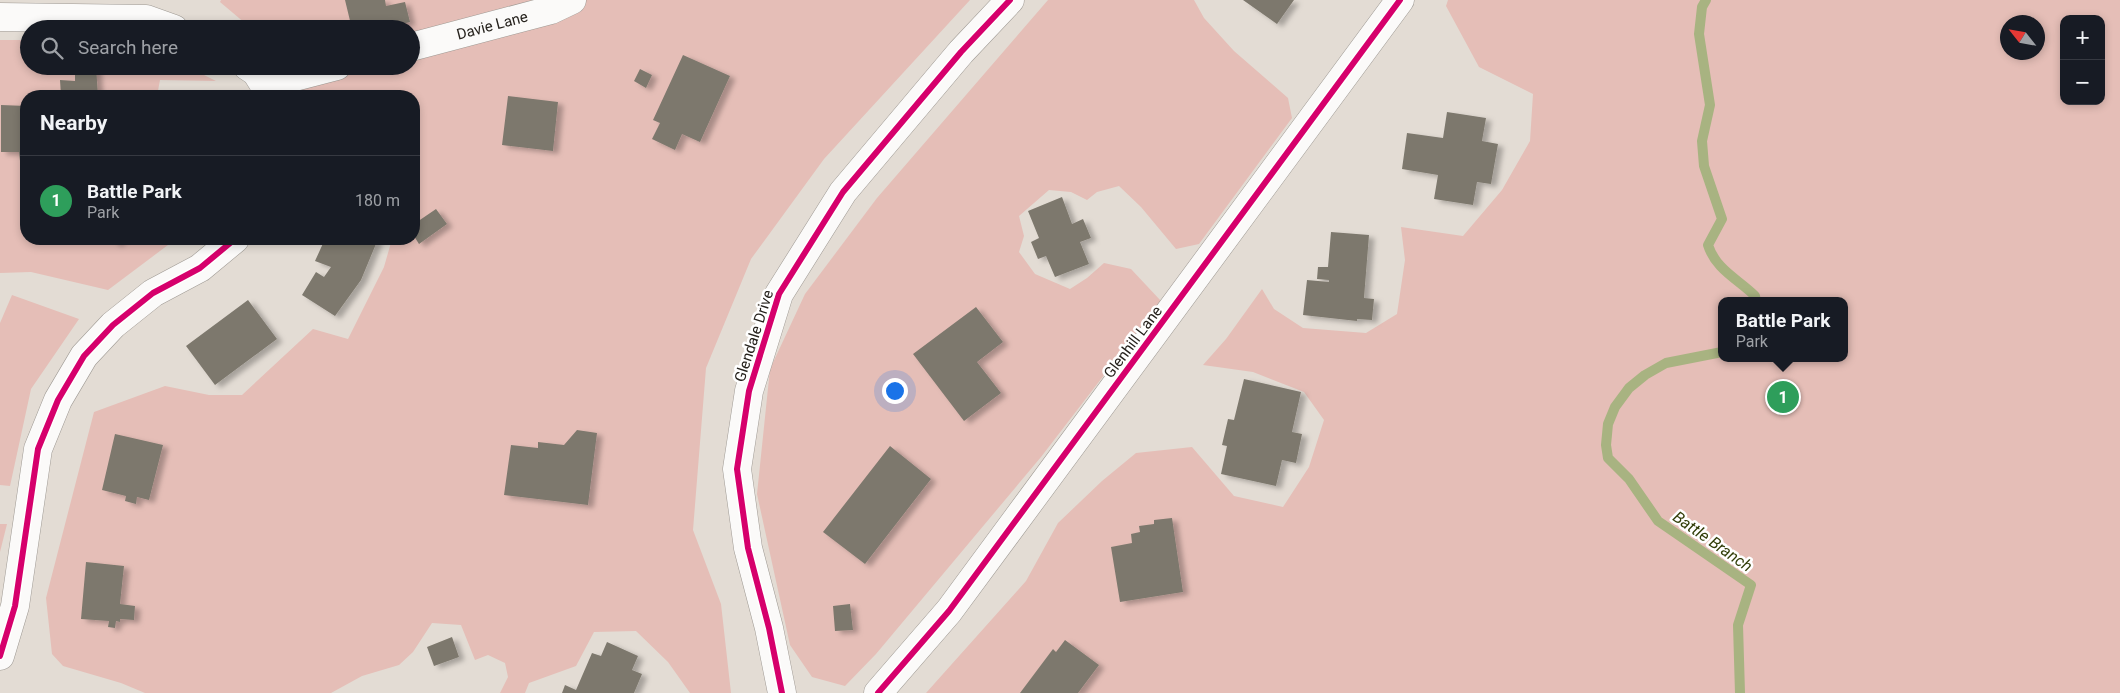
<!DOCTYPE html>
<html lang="en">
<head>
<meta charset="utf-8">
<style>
	:root { --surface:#171b24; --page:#242831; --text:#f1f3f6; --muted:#9ea1a6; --line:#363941; --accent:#0f766e }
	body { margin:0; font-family:Roboto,sans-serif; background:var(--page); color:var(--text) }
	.controls { position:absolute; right:15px; top:15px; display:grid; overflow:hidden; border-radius:10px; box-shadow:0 2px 8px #0003 }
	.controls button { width:45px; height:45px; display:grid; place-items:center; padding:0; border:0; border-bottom:1px solid var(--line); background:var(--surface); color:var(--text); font:25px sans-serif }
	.compass { position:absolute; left:2000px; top:15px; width:45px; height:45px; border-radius:50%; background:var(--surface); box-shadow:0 2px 8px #0003; rotate:301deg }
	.you { position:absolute; left:894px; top:390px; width:18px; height:18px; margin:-12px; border:4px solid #fff; border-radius:50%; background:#1a73e8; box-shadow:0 0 0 8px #1a73e833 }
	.badge { display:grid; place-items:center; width:32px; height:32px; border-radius:50%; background:var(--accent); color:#fff; font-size:16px; font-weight:700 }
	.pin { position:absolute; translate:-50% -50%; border:2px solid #fff; box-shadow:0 1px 5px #0006 }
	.popup { position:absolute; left:1718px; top:297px; width:130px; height:65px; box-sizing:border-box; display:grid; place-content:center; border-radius:10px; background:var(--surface); filter:drop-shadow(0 1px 4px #0005); font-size:16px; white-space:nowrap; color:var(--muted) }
	.popup b { font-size:19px; color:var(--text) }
	.popup::after { content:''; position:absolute; left:50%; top:100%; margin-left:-10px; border:10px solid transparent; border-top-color:var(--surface) }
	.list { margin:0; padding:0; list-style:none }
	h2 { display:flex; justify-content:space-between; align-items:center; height:65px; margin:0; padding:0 20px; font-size:21px }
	h2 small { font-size:16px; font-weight:400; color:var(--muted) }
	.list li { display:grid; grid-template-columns:32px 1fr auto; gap:15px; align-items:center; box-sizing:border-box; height:90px; padding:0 20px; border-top:1px solid var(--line) }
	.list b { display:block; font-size:19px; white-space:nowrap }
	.list p { margin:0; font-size:16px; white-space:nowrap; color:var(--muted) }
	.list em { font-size:16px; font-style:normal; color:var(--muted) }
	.icon { flex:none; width:28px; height:28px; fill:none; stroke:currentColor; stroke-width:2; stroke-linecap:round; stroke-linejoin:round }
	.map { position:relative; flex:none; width:2120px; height:693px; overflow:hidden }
	.search { position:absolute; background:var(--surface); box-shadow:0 2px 8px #0003; left:20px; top:20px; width:400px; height:55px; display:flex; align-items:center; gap:12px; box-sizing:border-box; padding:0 18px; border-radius:28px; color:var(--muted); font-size:19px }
	.panel { position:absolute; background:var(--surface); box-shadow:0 2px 8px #0003; left:20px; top:90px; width:400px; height:155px; border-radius:20px }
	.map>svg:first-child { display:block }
	.green { fill:#e5beb7; fill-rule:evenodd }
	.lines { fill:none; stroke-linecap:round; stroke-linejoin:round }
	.stream { stroke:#a8b381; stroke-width:10 }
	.building { fill:#7d786d; filter:url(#shadow) }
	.minor-casing { stroke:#9e9993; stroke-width:29 }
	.minor { stroke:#fbfaf9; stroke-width:28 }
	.cycleway-casing { stroke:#fff; stroke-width:9 }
	.cycleway { stroke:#d6006c; stroke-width:6 }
	.labels { text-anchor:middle; stroke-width:5; stroke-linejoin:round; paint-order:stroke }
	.street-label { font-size:15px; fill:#26221d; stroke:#fff }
	.water-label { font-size:16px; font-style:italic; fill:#313d08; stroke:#fff }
</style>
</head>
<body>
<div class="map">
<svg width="2120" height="693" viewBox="0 0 2120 693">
	<defs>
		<filter id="shadow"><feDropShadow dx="5.5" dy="3" stdDeviation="2.5" flood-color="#0004"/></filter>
	</defs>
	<rect width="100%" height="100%" fill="#e3dcd4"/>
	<path class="green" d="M 221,0 L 970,0 L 824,159 L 751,259 L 706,368 L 693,530 L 721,604 L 731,693 L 690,693 L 668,662 L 636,631 L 594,632 L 576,666 L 529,683 L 525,693 L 500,693 L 508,677 L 505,663 L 488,655 L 475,660 L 461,625 L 432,623 L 413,652 L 399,665 L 362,676 L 331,693 L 145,693 L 121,683 L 63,666 L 52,654 L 46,598 L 94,412 L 165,386 L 209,395 L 242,395 L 313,329 L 348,339 L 384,267 L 392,239 L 414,239 L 414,96 L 298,96 L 278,66 L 411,66 L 411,29 L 252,29 L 220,2 Z
		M 1048,0 L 1194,0 L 1204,18 L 1234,51 L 1288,98 L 1292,118 L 1199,244 L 1176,249 L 1141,207 L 1119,186 L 1097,192 L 1087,200 L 1071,192 L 1049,190 L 1019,216 L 1024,236 L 1019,252 L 1035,274 L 1070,289 L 1087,278 L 1104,263 L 1131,269 L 1161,301 L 1041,457 L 876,654 L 845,686 L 812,677 L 790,645 L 757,494 L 770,369 L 805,294 L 877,198 Z
		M 1448,0 L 2120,0 L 2120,693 L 926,693 L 1026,581 L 1058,523 L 1102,481 L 1136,453 L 1192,447 L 1234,496 L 1283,507 L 1309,467 L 1324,420 L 1304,392 L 1253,372 L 1203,365 L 1226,339 L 1262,289 L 1274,309 L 1303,328 L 1366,333 L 1397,314 L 1405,260 L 1401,227 L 1463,236 L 1502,190 L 1530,141 L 1533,94 L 1479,67 L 1446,6 ZM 2064,19 L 2101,19 L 2101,101 L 2064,101 ZM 2008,22 L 2038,22 L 2038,52 L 2008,52 ZM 1722,301 L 1844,301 L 1844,358 L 1722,358 Z
		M 0,40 L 29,40 L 29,66 L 186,66 L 216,81 L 160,80 L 157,96 L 26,96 L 26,239 L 176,239 L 108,290 L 31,272 L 0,273 Z
		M 12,295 L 79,319 L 31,389 L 10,486 L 0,485 L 0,323 Z
		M 0,524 L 7,524 L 0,552 Z"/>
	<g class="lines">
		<path class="stream" d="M 1706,0 L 1702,7 L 1699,34 L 1710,105 L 1702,141 L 1704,166 L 1722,219 L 1708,245 C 1716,270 1738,279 1755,296 L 1756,301
			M 1722,352 L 1666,363 L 1645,375 L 1629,388 L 1615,407 L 1608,424 L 1606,445 L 1608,458 L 1629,479 L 1658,521 L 1751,585 L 1738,625 L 1740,693"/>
	</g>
	<path class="building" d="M 345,0 L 385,0 L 386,6 L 405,2 L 410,22 L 382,29 L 352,29 Z
		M 1243,0 L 1294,0 L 1277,24 Z
		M 683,55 L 730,76 L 700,142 L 682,134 L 675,150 L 652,139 L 660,123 L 653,120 Z
		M 75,66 L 96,66 L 98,96 L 61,96 L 60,80 L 75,81 Z
		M 640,69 L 652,75 L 646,88 L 634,81 Z
		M 350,92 L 392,92 L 392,96 L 350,96 Z
		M 508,96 L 558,102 L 553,151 L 502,145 Z
		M 1,105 L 26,106 L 26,161 L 20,161 L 19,152 L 1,152 Z
		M 1447,112 L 1486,118 L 1482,141 L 1498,144 L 1491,184 L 1477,182 L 1473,205 L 1434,199 L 1438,175 L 1402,169 L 1407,133 L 1443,138 Z
		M 1062,197 L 1072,224 L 1083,219 L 1091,238 L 1080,242 L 1089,264 L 1055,277 L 1046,256 L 1038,259 L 1031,242 L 1039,238 L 1028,211 Z
		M 436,209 L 447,224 L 419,244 L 414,236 L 414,224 Z
		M 1331,232 L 1369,235 L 1364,298 L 1374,299 L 1372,320 L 1357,319 L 1357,321 L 1303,315 L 1307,280 L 1329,282 L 1329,280 L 1317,279 L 1318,267 L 1328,267 Z
		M 111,239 L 122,239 L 116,244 Z
		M 325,239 L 378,239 L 361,280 L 335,316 L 302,295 L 316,272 L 324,277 L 331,267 L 315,261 Z
		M 248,300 L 277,339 L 215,385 L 186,346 Z
		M 976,307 L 1003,342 L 977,362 L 1001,393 L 964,421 L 913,354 Z
		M 1244,379 L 1301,392 L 1292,432 L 1302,434 L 1296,463 L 1282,460 L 1276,486 L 1221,474 L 1227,446 L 1222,445 L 1228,419 L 1234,420 Z
		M 577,430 L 597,433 L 588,505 L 504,495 L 511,445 L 538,448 L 538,442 L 564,445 Z
		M 115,434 L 163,445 L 149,500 L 137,497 L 136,504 L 125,501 L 126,496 L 102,490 Z
		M 890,446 L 931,479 L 865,564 L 823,532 Z
		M 1172,518 L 1183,592 L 1120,602 L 1111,547 L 1132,543 L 1131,534 L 1140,532 L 1139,526 L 1154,524 L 1154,520 Z
		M 86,562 L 124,566 L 120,604 L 135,606 L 134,620 L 120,619 L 120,622 L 116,621 L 115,628 L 108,627 L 109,621 L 81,619 Z
		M 850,604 L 853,630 L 835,631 L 833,606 Z
		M 452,637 L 459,657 L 434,666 L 427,647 Z
		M 1065,640 L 1099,665 L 1078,693 L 1020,693 L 1053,649 L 1056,652 Z
		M 607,642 L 638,656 L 632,670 L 642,674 L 634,693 L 562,693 L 565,685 L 576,690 L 592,653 L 601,656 Z"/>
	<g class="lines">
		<defs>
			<g id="minor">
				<path d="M 0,17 L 146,19 L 174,29"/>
				<path id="s1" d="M 411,47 L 551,10 L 572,0"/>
				<path d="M 247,66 L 256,72 L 271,96"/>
				<path d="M 264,85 L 337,66"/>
				<path d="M 0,656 L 15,606 L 38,449 L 58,400 L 84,356 L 113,325 L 153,293 L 200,268 L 235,239"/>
				<path d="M 782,693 L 769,628 L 748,548 L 737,469 L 749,391 L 779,294 L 843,192 L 961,52 L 1010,0"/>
				<path d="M 878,693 L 949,611 L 1400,0"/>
			</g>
		</defs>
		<use href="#minor" class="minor-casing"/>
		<use href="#minor" class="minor"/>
		<defs>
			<path id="cycleway" d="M 0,656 L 15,606 L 38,449 L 58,400 L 84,356 L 113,325 L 153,293 L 200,268 L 235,239
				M 782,693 L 769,628 L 748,548 L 737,469 L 749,391 L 779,294 L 843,192 L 961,52 L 1010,0
				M 878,693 L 949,611 L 1400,0"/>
		</defs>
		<use href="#cycleway" class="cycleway-casing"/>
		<use href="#cycleway" class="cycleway"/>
	</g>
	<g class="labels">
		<g class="street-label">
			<text dy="5" stroke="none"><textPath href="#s1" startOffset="84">Davie Lane</textPath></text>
			<text transform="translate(754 336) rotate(-72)" y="5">Glendale Drive</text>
			<text transform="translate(1133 342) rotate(-53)" y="5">Glenhill Lane</text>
		</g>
		<g class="water-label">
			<text transform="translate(1713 541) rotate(35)" y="6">Battle Branch</text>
		</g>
	</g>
</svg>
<div class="controls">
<button>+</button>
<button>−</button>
</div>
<svg class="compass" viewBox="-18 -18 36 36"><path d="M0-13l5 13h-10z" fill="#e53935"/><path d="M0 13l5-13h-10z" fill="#9ea1a6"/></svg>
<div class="you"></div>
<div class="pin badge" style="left:1783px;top:397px;background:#2e9e5b">1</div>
<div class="popup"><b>Battle Park</b>Park</div>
<div class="search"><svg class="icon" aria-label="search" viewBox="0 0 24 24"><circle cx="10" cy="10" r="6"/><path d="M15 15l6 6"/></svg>Search here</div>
<section class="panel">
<h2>Nearby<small></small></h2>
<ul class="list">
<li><span class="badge" style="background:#2e9e5b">1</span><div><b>Battle Park</b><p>Park</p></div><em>180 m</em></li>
</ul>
</section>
</div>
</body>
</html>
